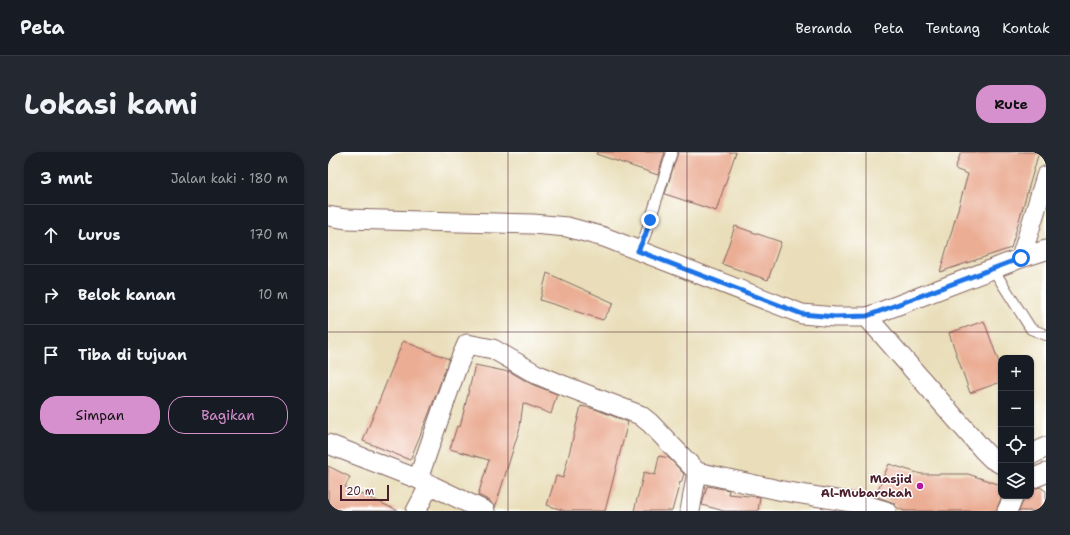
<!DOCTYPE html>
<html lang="id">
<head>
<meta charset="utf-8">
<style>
	:root { --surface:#171b24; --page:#242831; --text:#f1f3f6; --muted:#9ea1a6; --line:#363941; --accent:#d690ce }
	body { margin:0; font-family:"Shantell Sans",sans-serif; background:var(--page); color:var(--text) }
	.controls { position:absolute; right:12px; bottom:12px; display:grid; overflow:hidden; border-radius:8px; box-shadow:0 1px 3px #0004 }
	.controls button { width:36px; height:36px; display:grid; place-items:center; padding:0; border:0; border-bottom:1px solid var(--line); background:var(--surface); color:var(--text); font:20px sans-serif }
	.scale { position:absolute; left:12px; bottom:10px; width:49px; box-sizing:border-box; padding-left:4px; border:2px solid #4a1f2b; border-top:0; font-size:11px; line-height:14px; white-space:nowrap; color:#4a1f2b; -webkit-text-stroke:3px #fff; paint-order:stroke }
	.stop { position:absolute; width:12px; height:12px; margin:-9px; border:3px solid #1a73e8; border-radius:50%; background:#fff }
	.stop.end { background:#1a73e8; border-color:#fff; box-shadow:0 1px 4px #0008 }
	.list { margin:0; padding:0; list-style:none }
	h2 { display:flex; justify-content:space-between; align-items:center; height:52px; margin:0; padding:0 16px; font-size:17px }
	h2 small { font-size:13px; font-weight:400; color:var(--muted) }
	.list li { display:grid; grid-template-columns:26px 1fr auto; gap:12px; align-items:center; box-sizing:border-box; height:60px; padding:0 16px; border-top:1px solid var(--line) }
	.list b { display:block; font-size:15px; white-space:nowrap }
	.list em { font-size:13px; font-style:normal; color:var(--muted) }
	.actions { display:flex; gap:8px; padding:12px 16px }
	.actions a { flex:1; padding:9px 0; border:1px solid var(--accent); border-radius:16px; text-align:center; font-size:14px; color:var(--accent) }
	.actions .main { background:var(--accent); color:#111 }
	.icon { flex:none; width:22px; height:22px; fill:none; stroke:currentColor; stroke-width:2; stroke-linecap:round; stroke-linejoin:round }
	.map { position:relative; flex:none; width:718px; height:359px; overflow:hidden; border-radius:16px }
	header { display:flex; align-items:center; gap:24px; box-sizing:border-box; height:56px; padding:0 20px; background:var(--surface); border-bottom:1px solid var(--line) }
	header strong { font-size:19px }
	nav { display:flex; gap:22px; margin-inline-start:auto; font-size:14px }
	.intro { display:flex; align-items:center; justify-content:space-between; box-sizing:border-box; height:96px; padding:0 24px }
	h1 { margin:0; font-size:28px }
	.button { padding:10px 18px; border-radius:16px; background:var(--accent); color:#111; font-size:14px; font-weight:700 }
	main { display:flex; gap:24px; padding:0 24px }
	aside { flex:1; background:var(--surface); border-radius:16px; box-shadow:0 1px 3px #0004 }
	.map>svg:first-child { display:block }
	.building { fill:#ebae95 }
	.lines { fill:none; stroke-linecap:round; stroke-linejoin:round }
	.service-casing { stroke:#82625d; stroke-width:12 }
	.minor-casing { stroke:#82625d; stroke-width:21 }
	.service { stroke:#fff; stroke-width:10 }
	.minor { stroke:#fff; stroke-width:19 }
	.route { stroke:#1a73e8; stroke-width:5 }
	.grid { fill:none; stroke:#4a1f2b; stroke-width:1; stroke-opacity:0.55 }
	.poi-dot { fill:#b5179e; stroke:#fff; stroke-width:1.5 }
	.labels { text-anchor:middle; stroke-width:3; stroke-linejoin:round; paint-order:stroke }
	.poi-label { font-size:12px; font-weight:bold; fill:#4a1f2b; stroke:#fff; text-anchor:end }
</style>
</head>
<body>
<header>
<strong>Peta</strong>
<nav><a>Beranda</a><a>Peta</a><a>Tentang</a><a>Kontak</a></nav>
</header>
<div class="intro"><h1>Lokasi kami</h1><a class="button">Rute</a></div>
<main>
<aside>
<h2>3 mnt<small>Jalan kaki · 180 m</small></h2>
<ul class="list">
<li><svg class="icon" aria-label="ahead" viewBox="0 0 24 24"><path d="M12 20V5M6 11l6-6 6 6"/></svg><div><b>Lurus</b></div><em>170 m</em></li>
<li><svg class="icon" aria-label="right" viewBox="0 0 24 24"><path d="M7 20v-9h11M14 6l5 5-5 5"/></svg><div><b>Belok kanan</b></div><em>10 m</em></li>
<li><svg class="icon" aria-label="arrive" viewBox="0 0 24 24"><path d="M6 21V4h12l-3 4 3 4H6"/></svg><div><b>Tiba di tujuan</b></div></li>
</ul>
<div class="actions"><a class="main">Simpan</a><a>Bagikan</a></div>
</aside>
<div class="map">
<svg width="718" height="359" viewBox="0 0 718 359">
	<rect width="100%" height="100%" fill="#fff"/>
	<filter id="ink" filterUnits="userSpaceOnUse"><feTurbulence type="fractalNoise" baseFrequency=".025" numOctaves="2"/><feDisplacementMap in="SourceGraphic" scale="8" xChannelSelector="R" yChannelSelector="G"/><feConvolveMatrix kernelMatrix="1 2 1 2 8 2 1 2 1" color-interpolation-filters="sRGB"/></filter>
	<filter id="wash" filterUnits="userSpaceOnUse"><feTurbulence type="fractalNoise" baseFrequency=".012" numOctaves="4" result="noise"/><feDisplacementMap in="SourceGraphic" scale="16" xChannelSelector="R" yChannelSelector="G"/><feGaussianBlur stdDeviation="0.9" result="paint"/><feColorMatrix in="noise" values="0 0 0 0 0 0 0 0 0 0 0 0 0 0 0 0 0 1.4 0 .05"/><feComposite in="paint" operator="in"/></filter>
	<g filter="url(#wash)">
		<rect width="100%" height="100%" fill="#e9deb9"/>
		<g id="blocks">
			<path class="building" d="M 269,0 L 337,0 L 330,23 L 268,2 Z
				M 350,0 L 408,0 L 388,59 L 337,42 Z
				M 633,0 L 711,0 L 683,96 L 612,120 L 640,22 L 627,17 Z
				M 407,74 L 453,90 L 440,128 L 394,112 Z
				M 219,121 L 286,151 L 275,168 L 212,148 Z
				M 656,169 L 673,216 L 673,230 L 642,241 L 621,181 Z
				M 75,189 L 121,207 L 102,259 L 82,308 L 35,289 Z
				M 147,213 L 181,220 L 181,219 L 203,232 L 229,242 L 223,262 L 195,251 L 192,275 L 167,356 L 162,349 L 150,343 L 161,308 L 122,297 L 129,274 L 132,275 Z
				M 253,254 L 267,257 L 300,270 L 277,359 L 237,359 L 219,353 L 228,324 L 235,326 Z
				M 331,304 L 341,306 L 356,322 L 353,331 L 352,330 L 344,359 L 306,359 L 316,320 L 327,323 Z
				M 561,312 L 593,322 L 640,322 L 673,333 L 673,346 L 668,359 L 576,359 L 568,355 L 566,351 L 561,349 L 547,344 Z
				M 0,314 L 22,325 L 17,335 L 71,359 L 0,359 Z
				M 379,334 L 401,338 L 400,342 L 432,345 L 430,359 L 396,359 L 374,353 Z
				M 712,335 L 718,339 L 718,359 L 691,359 L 697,344 L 703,344 L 703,338 Z"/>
		</g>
	</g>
	<g filter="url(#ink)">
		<use href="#blocks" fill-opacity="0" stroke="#82625d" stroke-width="1"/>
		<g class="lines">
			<defs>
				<path id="service" d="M 310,99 L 317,84 L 344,0
					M 665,117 L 703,177 L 718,183"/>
				<path id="minor" d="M 0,64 L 18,67 L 205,72 L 239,75 L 276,85 L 474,162 L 507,165 L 539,165 L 693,106 L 718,98
					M 693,106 L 718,24
					M 539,165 L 655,298 L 664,307 L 673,312
					M 0,292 L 90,327 L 157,359
					M 703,303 L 718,295
					M 90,327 L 129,215 L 139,192 L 165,197 L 208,222 L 232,232 L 312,263 L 322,271 L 369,320 L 455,339 L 534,352 L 558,359
					M 703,327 L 718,321
					M 88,359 L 102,332
					M 362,359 L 369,320
					M 679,359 L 686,344"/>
			</defs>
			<use href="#service" class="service-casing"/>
			<use href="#minor" class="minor-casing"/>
			<use href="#service" class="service"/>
			<use href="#minor" class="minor"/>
		</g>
	</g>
	<g class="lines" filter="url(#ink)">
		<path class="route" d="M 322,68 L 317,84 L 310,99 L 474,162 L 507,165 L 539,164 L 693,106"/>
	</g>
	<path class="grid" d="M 180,0 L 180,359M 359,0 L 359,359M 538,0 L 538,359M 0,180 L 718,180"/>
	<circle class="poi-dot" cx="592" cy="334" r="4"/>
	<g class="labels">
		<g class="poi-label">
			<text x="584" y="331">Masjid<tspan x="584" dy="14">Al-Mubarokah</tspan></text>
		</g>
	</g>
</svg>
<div class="controls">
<button>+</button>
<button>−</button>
<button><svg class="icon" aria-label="locate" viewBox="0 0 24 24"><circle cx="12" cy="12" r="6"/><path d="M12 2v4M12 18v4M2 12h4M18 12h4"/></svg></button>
<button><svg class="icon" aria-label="layers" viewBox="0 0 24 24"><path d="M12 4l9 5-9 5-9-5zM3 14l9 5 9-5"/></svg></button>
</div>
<div class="scale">20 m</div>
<div class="stop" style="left:693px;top:106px"></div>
<div class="stop end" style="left:322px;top:68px"></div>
</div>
</main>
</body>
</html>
